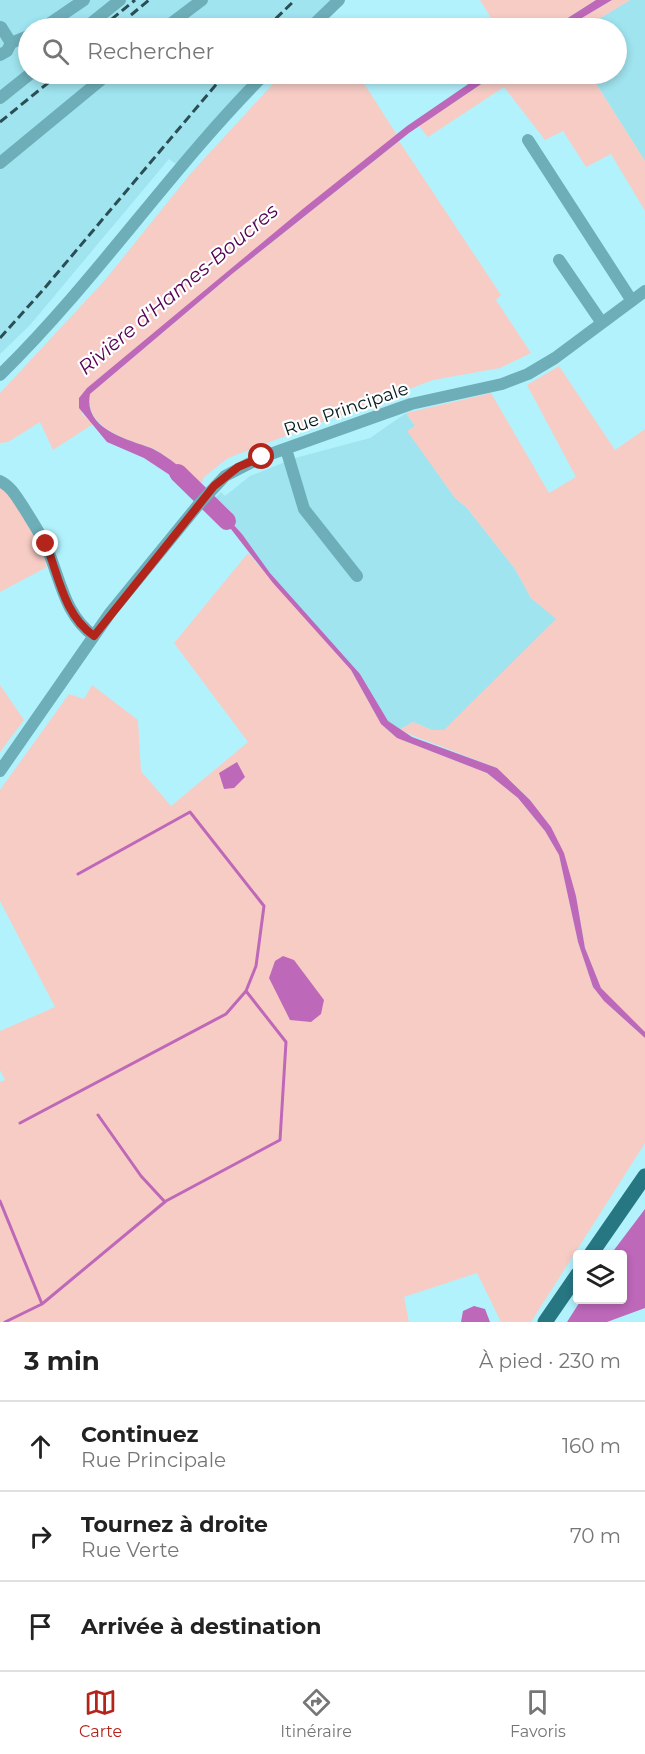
<!DOCTYPE html>
<html lang="fr">
<head>
<meta charset="utf-8">
<style>
	:root { --surface:#fff; --page:#f2f2f2; --text:#222; --muted:#767676; --line:#e0e0e0; --accent:#b3241b }
	body { margin:0; font-family:Montserrat,sans-serif; background:var(--page); color:var(--text) }
	.controls { position:absolute; right:18px; bottom:18px; display:grid; overflow:hidden; border-radius:6px; box-shadow:0 3px 9px #0003 }
	.controls button { width:54px; height:54px; display:grid; place-items:center; padding:0; border:0; border-bottom:2px solid var(--line); background:var(--surface); color:var(--text); font:30px sans-serif }
	.stop { position:absolute; width:18px; height:18px; margin:-14px; border:4px solid #b3241b; border-radius:50%; background:#fff }
	.stop.end { background:#b3241b; border-color:#fff; box-shadow:0 2px 6px #0008 }
	.list { margin:0; padding:0; list-style:none }
	h2 { display:flex; justify-content:space-between; align-items:center; height:78px; margin:0; padding:0 24px; font-size:26px }
	h2 small { font-size:20px; font-weight:400; color:var(--muted) }
	.list li { display:grid; grid-template-columns:39px 1fr auto; gap:18px; align-items:center; box-sizing:border-box; height:90px; padding:0 24px; border-top:2px solid var(--line) }
	.list b { display:block; font-size:22px; white-space:nowrap }
	.list p { margin:0; font-size:20px; white-space:nowrap; color:var(--muted) }
	.list em { font-size:20px; font-style:normal; color:var(--muted) }
	.icon { flex:none; width:33px; height:33px; fill:none; stroke:currentColor; stroke-width:2; stroke-linecap:round; stroke-linejoin:round }
	.map { position:relative; flex:none; width:645px; height:1322px; overflow:hidden }
	.search { position:absolute; background:var(--surface); box-shadow:0 3px 9px #0003; left:18px; right:18px; top:18px; height:66px; display:flex; align-items:center; gap:15px; box-sizing:border-box; padding:0 21px; border-radius:33px; color:var(--muted); font-size:22px }
	.sheet { height:348px; background:var(--surface) }
	nav { display:flex; justify-content:space-around; align-items:center; box-sizing:border-box; height:84px; border-top:2px solid var(--line); background:var(--surface); font-size:16px; color:var(--muted) }
	nav a { display:grid; justify-items:center; gap:3px }
	nav .on { color:var(--accent) }
	.map>svg:first-child { display:block }
	.built { fill:#9fe4ef }
	.green { fill:#f7ccc5 }
	.water { fill:#be68ba }
	.lines { fill:none; stroke-linecap:round; stroke-linejoin:round }
	.stream { stroke:#be68ba; stroke-width:3 }
	.river { stroke:#be68ba; stroke-width:18 }
	.minor { stroke:#6daeb9; stroke-width:12 }
	.major { stroke:#277782; stroke-width:15 }
	.rail { stroke:#2b4e54; stroke-width:3; stroke-dasharray:9 4.5; stroke-linecap:butt }
	.route { stroke:#b3241b; stroke-width:8 }
	.labels { text-anchor:middle; stroke-width:4.5; stroke-linejoin:round; paint-order:stroke }
	.street-label { font-size:18px; fill:#021c20; stroke:#fff }
	.water-label { font-size:20px; font-style:italic; fill:#540053; stroke:#fff }
</style>
</head>
<body>
<div class="map">
<svg width="645" height="1322" viewBox="0 0 645 1322">
	<rect width="100%" height="100%" fill="#b2f2fd"/>
	<path class="built" d="M 0,0 L 333,0 L 304,28 L 28,28 L 28,74 L 259,74 L 176,164 L 169,159 L 30,325 L 0,354 Z
		M 630,0 L 645,0 L 645,161 L 590,74 L 616,74 L 616,28 L 584,28 Z
		M 406,413 L 415,426 L 408,431 L 455,498 L 467,508 L 515,569 L 531,598 L 557,619 L 444,731 L 432,730 L 413,722 L 399,730 L 388,721 L 360,674 L 270,573 L 242,534 L 212,501 L 221,492 L 225,496 L 250,476 L 295,458 L 370,438 Z"/>
	<path class="green" d="M 480,0 L 596,0 L 552,28 L 497,28 Z
		M 612,0 L 630,0 L 584,28 L 565,28 Z
		M 282,74 L 358,74 L 397,135 L 87,388 L 82,414 L 93,424 L 53,450 L 40,422 L 8,442 L 0,443 L 0,393 L 105,280 L 191,173 Z
		M 496,74 L 590,74 L 645,161 L 645,211 L 611,154 L 586,167 L 563,131 L 545,140 L 504,87 L 428,137 L 419,126 Z
		M 399,141 L 501,295 L 496,300 L 531,353 L 500,368 L 433,380 L 228,458 L 204,477 L 201,484 C 188,474 166,454 151,448 C 127,439 84,429 90,394 L 232,274 Z
		M 559,366 L 615,450 L 645,429 L 645,1032 L 601,988 L 585,948 L 576,896 L 551,827 L 530,800 L 497,768 L 399,730 L 413,722 L 432,730 L 444,730 L 556,619 L 531,598 L 515,569 L 467,508 L 455,498 L 407,431 L 415,426 L 406,413 L 491,393 L 549,493 L 576,477 L 527,385 Z
		M 0,486 L 5,488 L 40,542 L 47,567 L 0,592 Z
		M 248,553 L 351,670 L 381,724 L 397,738 L 487,773 L 518,798 L 545,831 L 559,855 L 578,942 L 593,987 L 604,1001 L 645,1038 L 645,1143 L 531,1322 L 501,1322 L 477,1273 L 404,1297 L 409,1322 L 0,1322 L 0,1082 L 5,1080 L 0,1070 L 0,1031 L 55,1007 L 0,901 L 0,790 L 69,694 L 84,699 L 92,685 L 138,720 L 141,771 L 171,806 L 248,742 L 174,643 Z
		M 0,685 L 24,720 L 0,752 Z"/>
	<path class="water" d="M 596,0 L 612,0 L 565,28 L 552,28 Z
		M 483,74 L 496,74 L 409,133 L 232,274 L 90,394 C 83,429 127,439 151,448 C 167,455 188,474 201,484 L 194,491 L 144,458 L 107,442 L 102,436 L 79,408 L 79,398 L 87,388 L 304,208 L 407,126 Z
		M 212,501 L 242,534 L 270,573 L 360,674 L 388,721 L 412,737 L 497,768 L 530,800 L 551,827 L 564,853 L 576,896 L 585,948 L 601,988 L 645,1032 L 645,1038 L 604,1001 L 593,987 L 578,942 L 559,855 L 545,831 L 518,798 L 487,773 L 397,738 L 381,724 L 351,670 L 273,583 L 220,515 L 208,504 Z
		M 237,762 L 245,777 L 234,788 L 224,789 L 219,773 Z
		M 283,956 L 294,960 L 324,1000 L 321,1014 L 311,1022 L 290,1020 L 269,978 L 275,961 Z
		M 645,1209 L 645,1308 L 607,1322 L 567,1322 L 581,1300 L 622,1300 L 622,1254 L 611,1254 Z
		M 474,1306 L 485,1309 L 490,1322 L 461,1322 L 463,1311 Z"/>
	<g class="lines">
		<path class="stream" d="M 98,1115 L 141,1176 L 165,1202
			M 20,1123 L 226,1014 L 246,991
			M 0,1201 L 42,1304
			M 5,1322 L 42,1304 L 166,1201 L 280,1140 L 286,1042 L 246,991 L 256,966 L 264,906 L 190,812 L 78,874"/>
		<path class="river" d="M 178,473 L 227,521"/>
		<path class="minor" d="M 43,28 L 84,0
			M 85,28 L 120,0
			M 165,28 L 202,0
			M 310,28 L 339,0
			M 11,43 L 28,36
			M 0,55 L 7,51 L 11,43 L 1,27
			M 0,98 L 30,74
			M 528,140 L 632,301
			M 0,163 L 108,74
			M 559,260 L 602,323
			M 0,375 C 96,281 171,168 265,74
			M 286,449 L 304,509 L 357,576
			M 0,481 C 12,487 17,498 24,508 C 33,523 43,537 49,553 C 61,583 66,616 94,636
			M 0,771 L 110,613 L 199,504 L 225,476 L 262,457 L 411,404 L 502,384 L 528,374 L 555,358 L 645,291"/>
		<path class="major" d="M 591,1254 L 645,1176
			M 545,1322 L 578,1274"/>
		<path class="rail" d="M 131,15 L 149,0
			M 101,28 L 135,0
			M 266,28 L 295,0
			M 0,122 L 59,74
			M 0,338 L 43,290 L 225,74"/>
	</g>
	<g class="lines">
		<path class="route" d="M 46,544 C 59,577 64,615 94,636 L 214,486 L 238,467 L 262,457"/>
	</g>
	<g class="labels">
		<g class="street-label">
			<text transform="translate(346 409) rotate(-19)" y="6">Rue Principale</text>
		</g>
		<g class="water-label">
			<text transform="translate(178 289) rotate(-40)" y="7">Rivière d'Hames-Boucres</text>
		</g>
	</g>
</svg>
<div class="controls">
<button><svg class="icon" aria-label="layers" viewBox="0 0 24 24"><path d="M12 4l9 5-9 5-9-5zM3 14l9 5 9-5"/></svg></button>
</div>
<div class="stop" style="left:262px;top:457px"></div>
<div class="stop end" style="left:46px;top:544px"></div>
<div class="search"><svg class="icon" aria-label="search" viewBox="0 0 24 24"><circle cx="10" cy="10" r="6"/><path d="M15 15l6 6"/></svg>Rechercher</div>
</div>
<section class="sheet">
<h2>3 min<small>À pied · 230 m</small></h2>
<ul class="list">
<li><svg class="icon" aria-label="ahead" viewBox="0 0 24 24"><path d="M12 20V5M6 11l6-6 6 6"/></svg><div><b>Continuez</b><p>Rue Principale</p></div><em>160 m</em></li>
<li><svg class="icon" aria-label="right" viewBox="0 0 24 24"><path d="M7 20v-9h11M14 6l5 5-5 5"/></svg><div><b>Tournez à droite</b><p>Rue Verte</p></div><em>70 m</em></li>
<li><svg class="icon" aria-label="arrive" viewBox="0 0 24 24"><path d="M6 21V4h12l-3 4 3 4H6"/></svg><div><b>Arrivée à destination</b></div></li>
</ul>
</section>
<nav>
<a class="on"><svg class="icon" aria-label="map" viewBox="0 0 24 24"><path d="M3 6l6-2 6 2 6-2v14l-6 2-6-2-6 2zM9 4v14M15 6v14"/></svg>Carte</a>
<a><svg class="icon" aria-label="directions" viewBox="0 0 24 24"><path d="M12 3l9 9-9 9-9-9zM9 14v-3h6M13 9l2 2-2 2"/></svg>Itinéraire</a>
<a><svg class="icon" aria-label="saved" viewBox="0 0 24 24"><path d="M7 4h10v16l-5-4-5 4z"/></svg>Favoris</a>
</nav>
</body>
</html>
